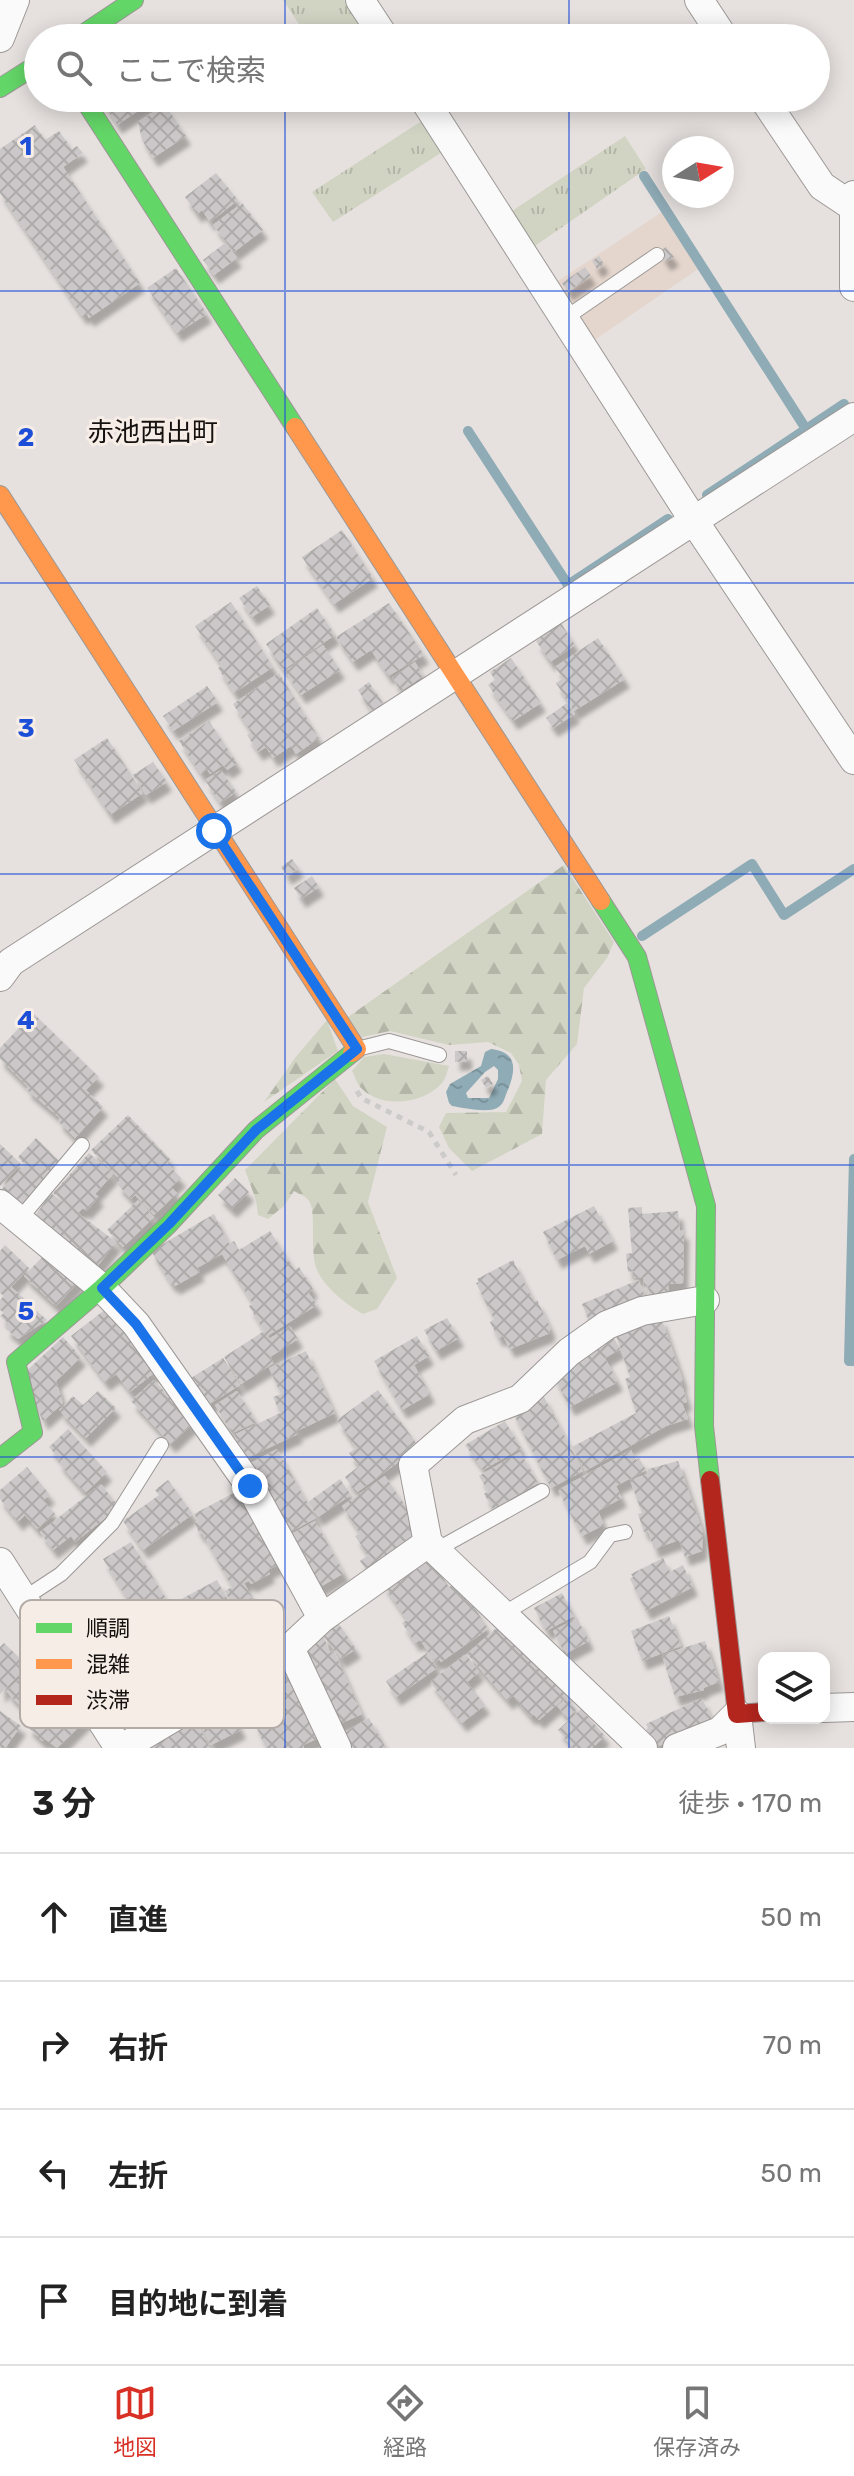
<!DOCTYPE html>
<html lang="ja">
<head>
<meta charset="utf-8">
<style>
	:root { --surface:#fff; --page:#f6f6f6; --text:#222; --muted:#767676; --line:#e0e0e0; --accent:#d93025 }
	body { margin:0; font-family:Rubik,"Noto Sans JP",sans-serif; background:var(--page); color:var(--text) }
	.controls { position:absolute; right:24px; bottom:24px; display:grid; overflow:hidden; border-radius:16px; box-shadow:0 4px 20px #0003 }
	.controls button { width:72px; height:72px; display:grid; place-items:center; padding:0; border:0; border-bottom:2px solid var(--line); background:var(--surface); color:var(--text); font:40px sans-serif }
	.compass { position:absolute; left:662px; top:136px; width:72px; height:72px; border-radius:50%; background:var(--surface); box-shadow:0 4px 20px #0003; rotate:79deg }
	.stop { position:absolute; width:24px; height:24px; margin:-18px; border:6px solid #1a73e8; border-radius:50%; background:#fff }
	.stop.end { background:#1a73e8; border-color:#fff; box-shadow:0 2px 8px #0008 }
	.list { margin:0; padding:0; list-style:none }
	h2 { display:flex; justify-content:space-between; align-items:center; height:104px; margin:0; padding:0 32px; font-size:34px }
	h2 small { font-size:26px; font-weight:400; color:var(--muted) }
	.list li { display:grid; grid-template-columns:52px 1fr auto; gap:24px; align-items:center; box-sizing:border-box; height:128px; padding:0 32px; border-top:2px solid var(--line) }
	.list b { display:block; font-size:30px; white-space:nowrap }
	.list em { font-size:26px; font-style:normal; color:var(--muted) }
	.icon { flex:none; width:44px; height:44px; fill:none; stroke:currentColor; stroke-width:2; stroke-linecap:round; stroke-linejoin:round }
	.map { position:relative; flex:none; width:854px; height:1748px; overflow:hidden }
	.search { position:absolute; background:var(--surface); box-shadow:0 4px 20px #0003; left:24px; right:24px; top:24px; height:88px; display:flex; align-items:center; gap:20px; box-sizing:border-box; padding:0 28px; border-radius:44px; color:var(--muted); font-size:30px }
	.sheet { height:616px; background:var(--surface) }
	nav { display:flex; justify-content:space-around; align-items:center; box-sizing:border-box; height:112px; border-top:2px solid var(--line); background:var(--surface); font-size:22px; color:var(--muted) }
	nav a { display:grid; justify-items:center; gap:4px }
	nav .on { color:var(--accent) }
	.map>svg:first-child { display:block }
	.industrial { fill:#e4d6cd }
	.grass { fill:url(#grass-tufts) }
	.forest { fill:url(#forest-firs) }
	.water { fill:url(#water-ripples); fill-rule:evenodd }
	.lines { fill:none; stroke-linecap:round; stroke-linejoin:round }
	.stream { stroke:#8fabb5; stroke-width:10 }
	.building { fill:url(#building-cross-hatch); filter:url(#shadow) }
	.lane-casing { stroke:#9c9896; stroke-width:16 }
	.street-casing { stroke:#9c9896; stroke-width:30 }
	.fast-casing { stroke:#9c9896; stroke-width:20 }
	.slow-casing { stroke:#9c9896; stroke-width:20 }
	.jam-casing { stroke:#9c9896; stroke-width:20 }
	.path { stroke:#cccbca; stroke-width:5; stroke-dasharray:6 6; stroke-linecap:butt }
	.lane { stroke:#fbfafa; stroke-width:14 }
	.street { stroke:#fbfafa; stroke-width:28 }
	.fast { stroke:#63d668; stroke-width:18 }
	.slow { stroke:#ff974d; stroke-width:18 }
	.jam { stroke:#b3261e; stroke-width:18 }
	.route { stroke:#1a73e8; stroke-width:10 }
	.grid { fill:none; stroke:#1d4ed8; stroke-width:2; stroke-opacity:0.55 }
	.labels { text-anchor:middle; stroke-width:6; stroke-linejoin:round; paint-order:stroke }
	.quarter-label { font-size:26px; fill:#14110f; stroke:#f7ede7 }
	.key { fill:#f7ede7; stroke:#b3aba6; stroke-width:2 }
	.key-label { font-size:22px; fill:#14110f }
	.grid-label { font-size:26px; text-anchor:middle; font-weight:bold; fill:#1d4ed8; stroke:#f7ede7; stroke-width:6; stroke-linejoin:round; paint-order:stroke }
</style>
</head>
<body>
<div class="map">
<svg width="854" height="1748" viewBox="0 0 854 1748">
	<defs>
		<pattern id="grass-tufts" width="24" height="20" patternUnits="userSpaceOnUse" patternTransform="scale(2)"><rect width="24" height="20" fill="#d1d4c3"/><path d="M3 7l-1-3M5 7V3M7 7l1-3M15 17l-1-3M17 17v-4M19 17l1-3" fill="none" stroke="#b3b5a6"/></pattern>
		<pattern id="forest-firs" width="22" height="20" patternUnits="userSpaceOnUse" patternTransform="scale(2)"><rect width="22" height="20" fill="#d1d4c3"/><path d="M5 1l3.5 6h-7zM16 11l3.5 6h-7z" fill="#b3b5a6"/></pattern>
		<pattern id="water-ripples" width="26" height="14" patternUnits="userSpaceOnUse" patternTransform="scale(2)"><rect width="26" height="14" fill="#8fabb5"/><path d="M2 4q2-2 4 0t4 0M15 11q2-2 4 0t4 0" fill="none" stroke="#7a929a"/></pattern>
		<pattern id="building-cross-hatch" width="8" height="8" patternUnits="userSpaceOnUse" patternTransform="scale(2)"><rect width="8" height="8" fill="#ccc8c9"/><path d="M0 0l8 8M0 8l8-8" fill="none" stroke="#aeabab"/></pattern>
		<filter id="shadow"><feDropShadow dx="5" dy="9" stdDeviation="2" flood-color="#0004"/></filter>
	</defs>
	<rect width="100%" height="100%" fill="#e6e1de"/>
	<path class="industrial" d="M 662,212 L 698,269 L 593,341 L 555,283 Z"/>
	<path class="grass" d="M 283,0 L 344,0 L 367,35 L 363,38 L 308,38 Z
		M 423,120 L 444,151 L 333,222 L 312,192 Z
		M 625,136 L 646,169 L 532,248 L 529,237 L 512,211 Z"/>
	<path class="forest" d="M 564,865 L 614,942 L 607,958 L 584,988 L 577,1044 L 546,1080 L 542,1134 L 472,1171 L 449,1148 L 439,1127 L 446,1113 L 506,1112 L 522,1081 L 519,1065 L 511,1053 L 488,1042 L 449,1045 L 390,1031 L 362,1037 L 348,1017 Z
		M 327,1020 L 338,1051 L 264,1102 L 295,1058 Z
		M 384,1054 L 449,1066 C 447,1072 446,1078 442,1083 C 424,1104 381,1109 361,1088 C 357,1084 355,1076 352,1071 L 364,1057 Z
		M 335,1079 L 353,1106 L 387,1127 L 368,1202 L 397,1278 L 377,1309 L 363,1314 C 347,1305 325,1288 317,1270 C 309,1252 317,1212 309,1201 C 306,1196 299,1194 294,1191 L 284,1206 L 268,1219 L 258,1215 L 256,1200 L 245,1170 Z"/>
	<path class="water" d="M 491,1049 C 520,1052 515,1073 507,1092 C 504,1099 504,1104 497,1108 C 488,1113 463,1108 452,1106 L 449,1103 L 446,1092 L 450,1084 L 481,1066 L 485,1052 ZM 494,1066 L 498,1070 L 498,1079 L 489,1098 L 468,1098 L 466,1093 L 485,1072 Z"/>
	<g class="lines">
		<path class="stream" d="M 644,176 L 806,429
			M 468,431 L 568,585 L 668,519
			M 707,495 L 844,404
			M 642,936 L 752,864 L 784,915 L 854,869
			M 854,1159 L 849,1361 L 854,1361"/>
	</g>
	<path class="building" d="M 100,98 L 157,98 L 117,125 Z
		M 165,105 L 186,136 L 153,158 L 142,140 L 138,122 Z
		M 35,125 L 45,140 L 59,131 L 72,149 L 77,146 L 83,153 L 63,167 L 140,283 L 89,318 L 86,313 L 82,316 L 0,193 L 0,149 Z
		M 216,173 L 238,200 L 210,222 L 202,210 L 197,214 L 185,197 Z
		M 242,203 L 263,230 L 234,252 L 213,225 Z
		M 225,243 L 237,258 L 214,275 L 203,260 Z
		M 666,247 L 674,257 L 666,262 L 659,252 Z
		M 599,256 L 604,264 L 597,269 L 592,261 Z
		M 585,267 L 591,276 L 568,292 L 562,283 Z
		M 176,268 L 207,314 L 177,333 L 147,288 Z
		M 342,530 L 373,578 L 334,604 L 302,557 Z
		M 257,586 L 270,605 L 252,617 L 239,598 Z
		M 231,602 L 273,667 L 234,693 L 218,668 L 222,666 L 195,626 Z
		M 389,603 L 424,655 L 388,676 L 371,650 L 353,662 L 336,637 Z
		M 317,608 L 335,635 L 283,670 L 266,644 Z
		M 561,623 L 575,645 L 550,662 L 536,641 Z
		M 598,638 L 625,679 L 574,711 L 556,683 L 563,678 L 555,667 Z
		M 323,645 L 340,670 L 301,695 L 285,671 Z
		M 511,658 L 541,703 L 513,721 L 488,685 L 495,680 L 490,672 Z
		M 415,662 L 423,676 L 401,691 L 392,678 Z
		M 279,673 L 319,738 L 296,754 L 291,746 L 273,758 L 266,747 L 258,752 L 247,735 L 251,732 L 233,704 Z
		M 369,682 L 383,703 L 371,711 L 358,690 Z
		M 207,686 L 218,702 L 173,731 L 163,716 Z
		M 567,703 L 575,714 L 553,728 L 546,718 Z
		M 209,721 L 237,763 L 227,770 L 223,765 L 210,774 L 207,769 L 201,774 L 179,741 Z
		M 107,738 L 143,793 L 110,815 L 74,760 Z
		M 153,762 L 167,782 L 146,795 L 133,775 Z
		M 221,770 L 236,792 L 220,803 L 205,780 Z
		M 292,859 L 299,868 L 287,876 L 281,867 Z
		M 312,876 L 319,887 L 301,899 L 294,888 Z
		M 33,1013 L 99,1077 L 86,1090 L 103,1107 L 75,1138 L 58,1121 L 60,1118 L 26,1089 L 28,1087 L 0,1059 L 0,1048 Z
		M 455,1051 L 467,1051 L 467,1061 L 455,1062 Z
		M 488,1076 L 493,1084 L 486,1088 L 481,1080 Z
		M 128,1115 L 170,1159 L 167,1163 L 181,1178 L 171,1187 L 177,1193 L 154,1215 L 135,1195 L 131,1199 L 117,1184 L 120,1180 L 91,1150 Z
		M 36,1138 L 61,1163 L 19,1208 L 0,1191 L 25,1165 L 18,1157 Z
		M 0,1144 L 21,1164 L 0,1186 Z
		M 89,1153 L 113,1174 L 95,1194 L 99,1197 L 86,1211 L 83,1208 L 78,1213 L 116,1242 L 96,1268 L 32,1220 L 51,1193 L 74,1211 L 53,1193 Z
		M 235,1178 L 249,1192 L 232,1209 L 218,1195 Z
		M 138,1200 L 154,1217 L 123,1247 L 107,1230 Z
		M 594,1206 L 613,1241 L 589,1254 L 585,1246 L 557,1260 L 543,1232 Z
		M 642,1207 L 642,1214 L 678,1211 L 680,1231 L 684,1230 L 683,1283 L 668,1284 L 669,1300 L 649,1296 L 648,1286 L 644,1286 L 643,1277 L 634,1278 L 634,1271 L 628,1272 L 626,1254 L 632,1253 L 628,1208 Z
		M 214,1214 L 229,1244 L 234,1241 L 239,1250 L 270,1231 L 295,1270 L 299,1267 L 313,1289 L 308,1292 L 317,1305 L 267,1336 L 269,1339 L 290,1326 L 298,1339 L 270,1357 L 274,1363 L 241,1384 L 224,1357 L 264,1331 L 249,1306 L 253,1304 L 225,1259 L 222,1254 L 197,1268 L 200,1272 L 175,1286 L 173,1282 L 171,1284 L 151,1251 Z
		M 5,1245 L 29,1268 L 11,1287 L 27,1301 L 24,1303 L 30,1308 L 31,1306 L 47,1320 L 18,1339 L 5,1328 L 9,1324 L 0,1316 L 4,1313 L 0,1310 L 0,1300 L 4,1296 L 0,1293 L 0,1251 Z
		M 46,1253 L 81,1279 L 56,1306 L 24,1276 Z
		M 513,1260 L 534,1302 L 537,1300 L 551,1329 L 549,1330 L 550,1333 L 510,1349 L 503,1336 L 498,1338 L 490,1322 L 494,1319 L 476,1283 L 479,1282 L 477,1279 Z
		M 638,1280 L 647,1302 L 591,1326 L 582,1304 Z
		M 107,1308 L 155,1372 L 130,1392 L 116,1374 L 105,1382 L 71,1336 Z
		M 661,1317 L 683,1381 L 681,1382 L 687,1402 L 682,1403 L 688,1419 L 666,1426 L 585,1471 L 572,1447 L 636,1413 L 625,1379 L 630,1377 L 615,1333 Z
		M 447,1318 L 459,1338 L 436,1351 L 424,1330 Z
		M 417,1336 L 429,1356 L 414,1365 L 430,1394 L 402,1410 L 374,1361 Z
		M 63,1337 L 81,1357 L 56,1381 L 63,1403 L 43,1421 L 22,1375 Z
		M 614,1338 L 620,1349 L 605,1358 L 618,1382 L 570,1407 L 553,1376 L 581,1355 Z
		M 306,1351 L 335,1413 L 297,1431 L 288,1415 L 298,1434 L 245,1459 L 234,1435 L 280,1413 L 273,1397 L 281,1394 L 269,1368 Z
		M 223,1358 L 240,1385 L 208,1405 L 191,1378 Z
		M 154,1380 L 193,1423 L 171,1444 L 131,1401 Z
		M 378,1390 L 419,1447 L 356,1493 L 345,1477 L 359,1466 L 349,1453 L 356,1448 L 337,1420 Z
		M 98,1391 L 116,1408 L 86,1438 L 59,1410 L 73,1396 L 83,1405 Z
		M 237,1391 L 257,1422 L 232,1433 L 215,1405 Z
		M 543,1395 L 583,1471 L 551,1488 L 512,1411 Z
		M 505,1421 L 521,1448 L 483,1470 L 465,1445 Z
		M 68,1429 L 107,1472 L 85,1493 L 58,1462 L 60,1460 L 49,1447 Z
		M 277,1449 L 316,1518 L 285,1535 L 247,1465 Z
		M 631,1450 L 636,1460 L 639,1458 L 646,1470 L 616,1486 L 622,1498 L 598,1511 L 604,1525 L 582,1536 L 558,1490 Z
		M 520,1452 L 538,1483 L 493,1509 L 484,1494 L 488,1491 L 479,1476 Z
		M 678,1461 L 703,1532 L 702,1551 L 685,1557 L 679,1540 L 654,1549 L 648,1531 L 644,1532 L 638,1514 L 642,1513 L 630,1480 L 647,1474 L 648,1469 Z
		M 27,1467 L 50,1495 L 43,1500 L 55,1514 L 37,1529 L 25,1515 L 18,1522 L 0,1499 L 0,1490 Z
		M 385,1476 L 424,1533 L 368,1572 L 360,1561 L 368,1555 L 355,1536 L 360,1533 L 342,1506 Z
		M 340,1479 L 351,1495 L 318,1517 L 308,1502 Z
		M 168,1480 L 193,1514 L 143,1550 L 123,1521 L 159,1495 L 155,1490 Z
		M 101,1484 L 119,1507 L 75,1542 L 71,1536 L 53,1550 L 40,1532 Z
		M 241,1489 L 280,1564 L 268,1570 L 270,1574 L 251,1584 L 249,1581 L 244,1583 L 252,1597 L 227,1610 L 224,1604 L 230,1601 L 225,1591 L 232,1587 L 202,1533 L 200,1534 L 194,1523 L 198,1521 L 194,1514 Z
		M 315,1521 L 344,1573 L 315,1590 L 286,1537 Z
		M 131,1542 L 180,1621 L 152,1639 L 103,1559 Z
		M 426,1553 L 449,1587 L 458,1581 L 488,1629 L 441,1662 L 439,1659 L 435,1662 L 420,1640 L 415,1643 L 402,1623 L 407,1620 L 382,1583 Z
		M 663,1558 L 670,1572 L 683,1565 L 693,1587 L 646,1611 L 630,1579 L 633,1577 L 631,1574 Z
		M 217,1580 L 228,1600 L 183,1625 L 172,1604 Z
		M 562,1593 L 574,1616 L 546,1631 L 534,1608 Z
		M 669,1616 L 681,1646 L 642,1661 L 631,1631 Z
		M 577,1618 L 589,1641 L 565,1654 L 553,1631 Z
		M 336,1620 L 356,1649 L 341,1659 L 322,1634 Z
		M 503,1622 L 568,1695 L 539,1720 L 533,1714 L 531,1717 L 513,1696 L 508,1701 L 467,1654 Z
		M 324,1637 L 330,1653 L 334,1651 L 362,1714 L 335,1726 L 300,1647 Z
		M 705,1641 L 719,1682 L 703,1688 L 704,1690 L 675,1697 L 662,1655 Z
		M 4,1643 L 28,1666 L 0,1694 L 0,1647 Z
		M 427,1653 L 437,1668 L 396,1697 L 386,1681 Z
		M 466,1654 L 479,1672 L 467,1682 L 485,1705 L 462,1723 L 430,1682 Z
		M 37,1662 L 89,1717 L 57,1748 L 45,1739 L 42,1741 L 27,1726 L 34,1720 L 6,1691 Z
		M 290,1668 L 321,1737 L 303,1745 L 304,1748 L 266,1748 L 254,1722 L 262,1718 L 248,1687 Z
		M 567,1698 L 577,1709 L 568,1718 L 557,1706 Z
		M 702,1698 L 713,1721 L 657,1747 L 645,1731 L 648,1728 L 646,1724 Z
		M 226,1699 L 241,1730 L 211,1745 L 195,1714 Z
		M 133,1702 L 146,1725 L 130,1734 L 117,1711 Z
		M 581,1709 L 605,1736 L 592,1748 L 573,1748 L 558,1730 Z
		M 0,1711 L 21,1726 L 5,1748 L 0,1748 Z
		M 194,1717 L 210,1748 L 138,1748 Z
		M 369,1718 L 386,1748 L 346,1748 L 338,1736 Z"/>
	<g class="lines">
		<defs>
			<path id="lane" d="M 564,319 L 657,255
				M 357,1049 L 389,1041 L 439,1055
				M 18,1221 L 82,1145
				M 436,1550 L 542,1491
				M 23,1599 L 61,1574 L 112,1523 L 161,1445
				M 503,1614 L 590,1562 L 610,1535 L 625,1532
				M 66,1666 L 140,1620"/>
			<path id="street" d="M 360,0 L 385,38
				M 699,0 L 724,38
				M 0,38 L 15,0
				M 423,98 L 694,521 L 854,760
				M 763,98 L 822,186 L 852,206
				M 854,195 L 854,287
				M 0,977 L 11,962 L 854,417
				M 0,1204 L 102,1288 L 136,1324 L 250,1486 L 322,1618
				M 0,1562 L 119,1748
				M 290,1648 L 337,1748
				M 824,1708 L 854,1707
				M 737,1714 L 741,1748
				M 122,1748 L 290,1648 L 322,1618 L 428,1543
				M 643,1748 L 428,1543 L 413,1465 L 465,1420 L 520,1399 L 569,1352 L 607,1325 L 642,1311 L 705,1300
				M 677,1748 L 720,1731 L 737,1714"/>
			<path id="fast" d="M 77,38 L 134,0
				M 0,88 L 38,64
				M 83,98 L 295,427
				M 601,901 L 637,957 L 706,1206 L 704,1426 L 710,1480
				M 0,1458 L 33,1432 L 16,1362 L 102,1288 L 169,1224 L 256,1130 L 352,1053"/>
			<path id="slow" d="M 295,427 L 601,901
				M 0,495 L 357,1049 L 352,1053"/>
			<path id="jam" d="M 710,1480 L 737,1714 L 764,1712"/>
		</defs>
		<use href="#lane" class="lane-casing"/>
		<use href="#street" class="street-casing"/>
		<use href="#fast" class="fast-casing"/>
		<use href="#slow" class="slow-casing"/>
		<use href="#jam" class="jam-casing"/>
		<path class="path" d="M 357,1091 L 361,1098 L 429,1132 L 456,1175"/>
		<use href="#lane" class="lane"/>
		<use href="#street" class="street"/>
		<use href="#fast" class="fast"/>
		<use href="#slow" class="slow"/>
		<use href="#jam" class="jam"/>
	</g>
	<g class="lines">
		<path class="route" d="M 214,831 L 357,1049 L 256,1130 L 169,1224 L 102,1288 L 136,1324 L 250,1486"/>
	</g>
	<path class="grid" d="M 285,0 L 285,38M 569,0 L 569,38M 285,98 L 285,1748M 569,98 L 569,1748M 0,291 L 854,291M 0,583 L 854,583M 0,874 L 854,874M 0,1165 L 854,1165M 0,1457 L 854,1457"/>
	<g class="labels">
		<g class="quarter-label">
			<text x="153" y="441">赤池西出町</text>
		</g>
	</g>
	<rect x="20" y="1600" width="264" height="128" rx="12" class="key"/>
	<rect x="36" y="1623" width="36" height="10" fill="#63d668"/>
	<rect x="36" y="1659" width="36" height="10" fill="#ff974d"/>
	<rect x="36" y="1695" width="36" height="10" fill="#b3261e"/>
	<g class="key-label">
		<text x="86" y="1636">順調</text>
		<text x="86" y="1672">混雑</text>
		<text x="86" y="1708">渋滞</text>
	</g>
	<g class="grid-label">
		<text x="26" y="155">1</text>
		<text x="26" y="446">2</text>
		<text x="26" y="737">3</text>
		<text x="26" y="1029">4</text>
		<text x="26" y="1320">5</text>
	</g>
</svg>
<div class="controls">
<button><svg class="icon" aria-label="layers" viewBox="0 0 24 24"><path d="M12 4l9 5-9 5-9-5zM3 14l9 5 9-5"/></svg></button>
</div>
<svg class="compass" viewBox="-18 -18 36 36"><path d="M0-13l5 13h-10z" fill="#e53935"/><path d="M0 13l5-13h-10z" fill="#767676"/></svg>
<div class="stop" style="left:214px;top:831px"></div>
<div class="stop end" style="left:250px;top:1486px"></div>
<div class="search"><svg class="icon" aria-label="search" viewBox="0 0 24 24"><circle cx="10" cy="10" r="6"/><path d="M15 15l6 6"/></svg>ここで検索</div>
</div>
<section class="sheet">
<h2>3 分<small>徒歩 · 170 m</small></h2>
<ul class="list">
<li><svg class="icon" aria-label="ahead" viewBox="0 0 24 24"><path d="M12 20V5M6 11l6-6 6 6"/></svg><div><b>直進</b></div><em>50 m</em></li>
<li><svg class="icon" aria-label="right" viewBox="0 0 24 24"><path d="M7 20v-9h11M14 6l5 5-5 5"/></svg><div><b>右折</b></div><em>70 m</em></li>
<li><svg class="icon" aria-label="left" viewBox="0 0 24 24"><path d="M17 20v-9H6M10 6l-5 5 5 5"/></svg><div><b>左折</b></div><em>50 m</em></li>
<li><svg class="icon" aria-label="arrive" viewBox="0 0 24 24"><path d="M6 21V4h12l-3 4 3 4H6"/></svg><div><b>目的地に到着</b></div></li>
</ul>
</section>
<nav>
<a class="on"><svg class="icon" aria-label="map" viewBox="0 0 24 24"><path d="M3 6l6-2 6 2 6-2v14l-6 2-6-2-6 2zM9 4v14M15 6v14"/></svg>地図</a>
<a><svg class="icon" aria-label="directions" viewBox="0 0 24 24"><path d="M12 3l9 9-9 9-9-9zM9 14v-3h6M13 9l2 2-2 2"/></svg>経路</a>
<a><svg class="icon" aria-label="saved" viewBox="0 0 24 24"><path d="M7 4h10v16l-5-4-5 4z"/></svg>保存済み</a>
</nav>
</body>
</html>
